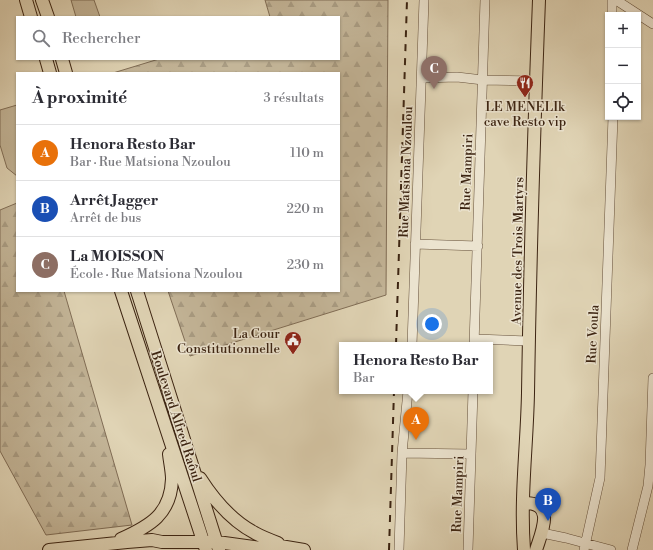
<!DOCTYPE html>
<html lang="fr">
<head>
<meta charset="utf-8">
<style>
	:root { --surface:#fff; --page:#f2f2f3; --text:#2b2b33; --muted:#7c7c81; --line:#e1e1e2; --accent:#ea580c }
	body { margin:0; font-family:"Libre Bodoni",serif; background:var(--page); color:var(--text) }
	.controls { position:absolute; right:12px; top:12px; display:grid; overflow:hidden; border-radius:0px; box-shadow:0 1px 3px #0004 }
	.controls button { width:36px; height:36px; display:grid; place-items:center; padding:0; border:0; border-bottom:1px solid var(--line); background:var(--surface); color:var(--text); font:20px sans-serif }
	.you { position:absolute; left:432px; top:324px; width:14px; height:14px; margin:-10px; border:3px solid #fff; border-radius:50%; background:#1a73e8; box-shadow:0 0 0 6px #1a73e833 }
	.badge { display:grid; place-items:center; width:26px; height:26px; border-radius:50%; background:var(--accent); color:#fff; font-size:13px; font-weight:700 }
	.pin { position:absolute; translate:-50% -33px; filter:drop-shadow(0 1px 2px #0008) }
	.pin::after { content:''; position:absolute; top:21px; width:14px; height:12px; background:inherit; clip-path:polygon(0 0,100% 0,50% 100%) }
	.popup { position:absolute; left:339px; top:342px; width:154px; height:52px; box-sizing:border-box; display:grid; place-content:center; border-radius:0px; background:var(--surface); filter:drop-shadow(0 1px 3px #0005); font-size:13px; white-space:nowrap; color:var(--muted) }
	.popup b { font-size:15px; color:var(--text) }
	.popup::after { content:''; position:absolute; left:50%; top:100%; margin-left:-8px; border:8px solid transparent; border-top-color:var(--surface) }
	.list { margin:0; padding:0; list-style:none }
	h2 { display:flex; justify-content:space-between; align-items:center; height:52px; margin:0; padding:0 16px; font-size:17px }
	h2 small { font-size:13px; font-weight:400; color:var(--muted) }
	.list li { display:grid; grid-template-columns:26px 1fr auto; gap:12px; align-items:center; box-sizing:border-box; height:56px; padding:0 16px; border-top:1px solid var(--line) }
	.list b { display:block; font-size:15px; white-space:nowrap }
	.list p { margin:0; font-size:13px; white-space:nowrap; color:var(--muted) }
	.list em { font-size:13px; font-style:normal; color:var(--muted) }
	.icon { flex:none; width:22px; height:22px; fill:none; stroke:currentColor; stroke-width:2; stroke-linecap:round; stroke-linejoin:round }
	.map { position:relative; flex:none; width:653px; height:550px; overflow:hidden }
	.search { position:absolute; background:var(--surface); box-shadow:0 1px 3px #0004; left:16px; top:16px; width:324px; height:44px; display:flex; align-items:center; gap:10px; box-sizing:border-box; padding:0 14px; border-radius:0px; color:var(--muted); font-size:15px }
	.panel { position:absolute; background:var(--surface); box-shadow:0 1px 3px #0004; left:16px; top:72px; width:324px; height:220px; border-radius:0px }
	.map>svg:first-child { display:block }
	.grass { fill:#c4b699; stroke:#806d56 }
	.forest { fill:url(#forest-firs); stroke:#806d56 }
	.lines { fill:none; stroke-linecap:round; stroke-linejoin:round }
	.minor-casing { stroke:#65503b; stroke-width:10 }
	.major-casing { stroke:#3c2412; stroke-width:14 }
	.minor { stroke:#ebe3cf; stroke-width:9 }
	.major { stroke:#e0d4b5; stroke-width:12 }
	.rail { stroke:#3c2412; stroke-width:2; stroke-dasharray:7 7; stroke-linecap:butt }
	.labels { text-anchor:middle; stroke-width:3; stroke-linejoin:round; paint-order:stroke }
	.poi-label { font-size:13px; fill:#3c2412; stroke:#ebe3cf }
	.street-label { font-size:13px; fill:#3c2412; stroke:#ebe3cf }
</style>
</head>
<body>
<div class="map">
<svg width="653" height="550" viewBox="0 0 653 550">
	<defs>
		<pattern id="forest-firs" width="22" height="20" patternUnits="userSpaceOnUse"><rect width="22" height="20" fill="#c4b699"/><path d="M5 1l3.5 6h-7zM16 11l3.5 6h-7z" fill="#a99c83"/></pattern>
	</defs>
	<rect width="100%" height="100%" fill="#e0d4b5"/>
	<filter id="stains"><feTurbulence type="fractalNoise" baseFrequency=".005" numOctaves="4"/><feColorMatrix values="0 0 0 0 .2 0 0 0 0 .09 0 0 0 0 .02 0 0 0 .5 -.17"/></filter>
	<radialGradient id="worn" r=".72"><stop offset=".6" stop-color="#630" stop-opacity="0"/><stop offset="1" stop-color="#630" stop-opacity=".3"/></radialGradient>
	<path class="grass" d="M 71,0 L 94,0 L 100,17 L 76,17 Z
		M 17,105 L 17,176 L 7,168 L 0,145 L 0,110 Z"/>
	<path class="forest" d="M 265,0 L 388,0 L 386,295 L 190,356 L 168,291 L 339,291 L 339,73 L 113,73 L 159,59 L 339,59 L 339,17 L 270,17 Z
		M 17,203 L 17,291 L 64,291 L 132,525 L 46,535 L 0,451 L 0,210 Z"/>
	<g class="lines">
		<defs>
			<path id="minor" d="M 612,0 L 612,15
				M 616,0 L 653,24
				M 422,78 L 457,77 L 483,80 L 536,81
				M 415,244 L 478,246
				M 475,339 L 528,341
				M 412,345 L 424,0
				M 474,345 L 485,0
				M 402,453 L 471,454
				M 542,533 L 566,538 L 611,550
				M 399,550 L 402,453 L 408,391
				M 468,550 L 473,391
				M 584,550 L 600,478 L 613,117
				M 632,550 L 648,486 L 650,465 L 653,378"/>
			<path id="major" d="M 26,0 L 31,17
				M 42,0 L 48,17
				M 46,59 L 50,73
				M 62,59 L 66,73
				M 121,291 L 206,550
				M 137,291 L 219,550
				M 200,478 C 214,500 232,521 255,533 C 262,537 270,540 278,543
				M 523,503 C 556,502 542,531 536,550
				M 121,539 C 150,526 171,514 172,479 C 172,471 170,463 169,454
				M 268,544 L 304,550
				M 49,550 L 127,542 L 152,540 L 162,542 L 217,542 L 276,550
				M 524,550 C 520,498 527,445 528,393 C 530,262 534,131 539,0"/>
		</defs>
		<use href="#minor" class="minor-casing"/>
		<use href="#major" class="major-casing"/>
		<use href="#minor" class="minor"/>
		<use href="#major" class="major"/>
		<path class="rail" d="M 396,345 L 407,0
			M 389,550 L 394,391"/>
	</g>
	<defs>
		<symbol id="restaurant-pin" viewBox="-11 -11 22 30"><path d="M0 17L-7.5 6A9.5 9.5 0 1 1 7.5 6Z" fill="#8f2418" stroke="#ebe3cf"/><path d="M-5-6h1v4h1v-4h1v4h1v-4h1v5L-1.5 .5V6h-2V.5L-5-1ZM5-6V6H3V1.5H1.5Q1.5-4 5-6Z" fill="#fff"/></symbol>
		<symbol id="civic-pin" viewBox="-11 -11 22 30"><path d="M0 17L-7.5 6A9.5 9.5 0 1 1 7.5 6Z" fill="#8f2418" stroke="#ebe3cf"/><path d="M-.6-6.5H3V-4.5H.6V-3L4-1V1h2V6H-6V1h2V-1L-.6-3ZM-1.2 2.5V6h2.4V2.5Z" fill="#fff"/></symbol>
	</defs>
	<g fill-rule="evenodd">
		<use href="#restaurant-pin" x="515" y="73" width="20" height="27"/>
		<use href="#civic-pin" x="283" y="330" width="20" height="27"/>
	</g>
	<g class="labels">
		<g class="poi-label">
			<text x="525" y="111">LE MENELIk<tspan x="525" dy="15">cave Resto vip</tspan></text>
			<text x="280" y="338" text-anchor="end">La Cour<tspan x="280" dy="15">Constitutionnelle</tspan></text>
		</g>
		<g class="street-label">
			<text transform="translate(405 172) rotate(-88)" y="5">Rue Matsiona Nzoulou</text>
			<text transform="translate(466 172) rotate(-88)" y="5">Rue Mampiri</text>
			<text transform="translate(517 251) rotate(-89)" y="5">Avenue des Trois Martyrs</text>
			<text transform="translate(592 334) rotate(-87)" y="5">Rue Voula</text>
			<text transform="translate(177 416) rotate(72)" y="5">Boulevard Alfred Raôul</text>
			<text transform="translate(457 494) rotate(-88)" y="5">Rue Mampiri</text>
		</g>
	</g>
	<rect width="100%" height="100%" filter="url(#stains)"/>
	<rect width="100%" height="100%" fill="url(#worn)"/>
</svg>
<div class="controls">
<button>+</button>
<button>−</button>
<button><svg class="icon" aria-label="locate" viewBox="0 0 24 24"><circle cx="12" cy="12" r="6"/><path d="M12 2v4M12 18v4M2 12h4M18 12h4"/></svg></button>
</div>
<div class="you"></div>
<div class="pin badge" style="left:416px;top:440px;background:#e8710a">A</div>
<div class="popup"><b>Henora Resto Bar</b>Bar</div>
<div class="pin badge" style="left:548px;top:521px;background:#1a4fb4">B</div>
<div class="pin badge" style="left:434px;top:89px;background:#8d6e63">C</div>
<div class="search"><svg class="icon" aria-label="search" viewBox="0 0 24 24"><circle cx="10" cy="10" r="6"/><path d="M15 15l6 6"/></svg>Rechercher</div>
<section class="panel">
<h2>À proximité<small>3 résultats</small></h2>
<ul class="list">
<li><span class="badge" style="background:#e8710a">A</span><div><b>Henora Resto Bar</b><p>Bar · Rue Matsiona Nzoulou</p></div><em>110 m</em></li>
<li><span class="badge" style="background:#1a4fb4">B</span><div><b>Arrêt Jagger</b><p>Arrêt de bus</p></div><em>220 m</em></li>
<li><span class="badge" style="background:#8d6e63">C</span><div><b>La MOISSON</b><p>École · Rue Matsiona Nzoulou</p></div><em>230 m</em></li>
</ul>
</section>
</div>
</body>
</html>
